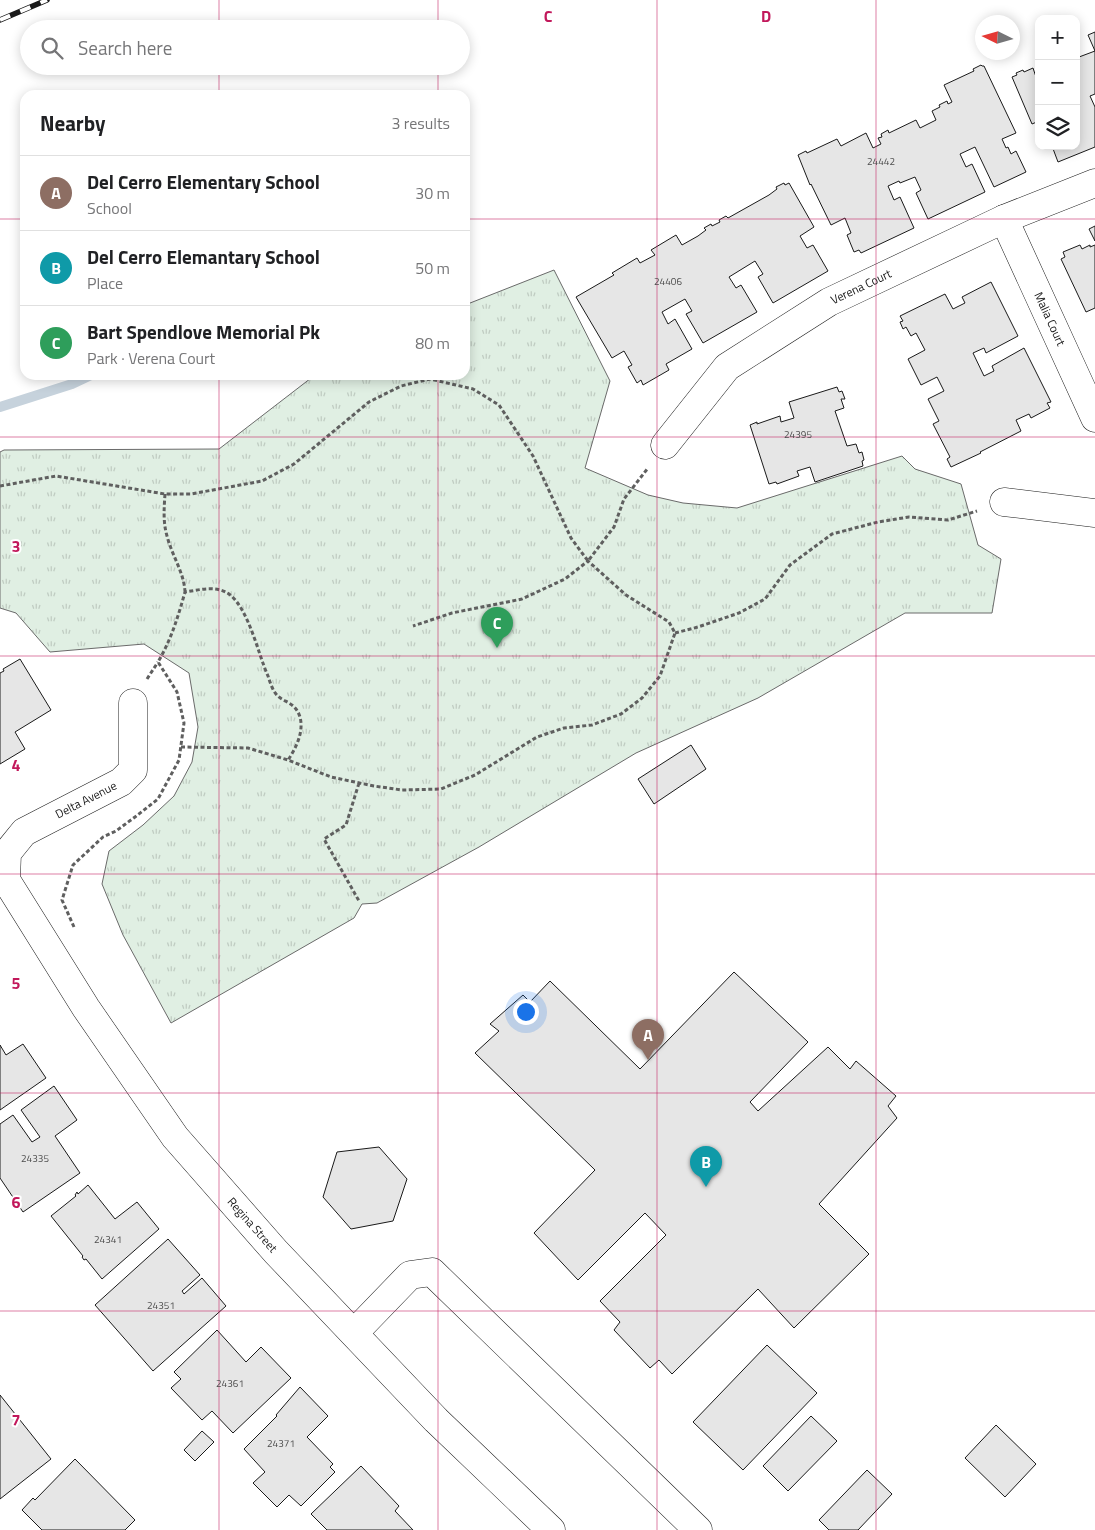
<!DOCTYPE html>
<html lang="en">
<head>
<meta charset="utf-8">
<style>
	:root { --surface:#fff; --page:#f6f6f6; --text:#202124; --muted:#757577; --line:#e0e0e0; --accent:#c62828 }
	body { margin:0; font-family:"Titillium Web",sans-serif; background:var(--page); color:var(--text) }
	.controls { position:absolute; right:15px; top:15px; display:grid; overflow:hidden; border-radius:10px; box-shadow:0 2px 12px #0003 }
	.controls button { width:45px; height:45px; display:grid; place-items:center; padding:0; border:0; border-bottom:1px solid var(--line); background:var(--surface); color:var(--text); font:25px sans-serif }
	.compass { position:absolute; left:975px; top:15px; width:45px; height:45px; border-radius:50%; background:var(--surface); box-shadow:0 2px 12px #0003; rotate:275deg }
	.you { position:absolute; left:525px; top:1011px; width:18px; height:18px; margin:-12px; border:4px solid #fff; border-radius:50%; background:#1a73e8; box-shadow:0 0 0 8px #1a73e833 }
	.badge { display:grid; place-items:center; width:32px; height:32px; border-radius:50%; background:var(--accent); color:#fff; font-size:16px; font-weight:700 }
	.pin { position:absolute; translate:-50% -41px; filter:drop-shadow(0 1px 2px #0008) }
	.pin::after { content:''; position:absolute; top:26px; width:18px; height:15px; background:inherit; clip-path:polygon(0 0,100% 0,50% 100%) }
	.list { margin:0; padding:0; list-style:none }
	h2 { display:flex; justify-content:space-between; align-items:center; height:65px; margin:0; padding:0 20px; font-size:21px }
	h2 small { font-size:16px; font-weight:400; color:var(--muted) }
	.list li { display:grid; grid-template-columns:32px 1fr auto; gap:15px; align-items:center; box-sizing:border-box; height:75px; padding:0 20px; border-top:1px solid var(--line) }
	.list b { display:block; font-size:19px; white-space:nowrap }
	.list p { margin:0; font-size:16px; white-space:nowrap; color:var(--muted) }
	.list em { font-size:16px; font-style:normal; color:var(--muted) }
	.icon { flex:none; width:28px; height:28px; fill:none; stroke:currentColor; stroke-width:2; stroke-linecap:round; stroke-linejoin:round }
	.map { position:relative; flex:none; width:1095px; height:1530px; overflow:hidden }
	.search { position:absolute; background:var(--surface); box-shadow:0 2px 12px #0003; left:20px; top:20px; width:450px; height:55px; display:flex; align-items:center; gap:12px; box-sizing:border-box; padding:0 18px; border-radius:28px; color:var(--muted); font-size:19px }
	.panel { position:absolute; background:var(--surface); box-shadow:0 2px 12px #0003; left:20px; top:90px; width:450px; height:290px; border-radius:15px }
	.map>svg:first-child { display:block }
	.park { fill:url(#park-tufts); stroke:#6a6a6a }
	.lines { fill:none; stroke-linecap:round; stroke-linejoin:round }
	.stream { stroke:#c6d2dc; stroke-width:10 }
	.building { fill:#e6e6e6; stroke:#1a1a1a }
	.minor-casing { stroke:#1a1a1a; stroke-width:29 }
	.path { stroke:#5f5f5f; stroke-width:3; stroke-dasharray:4 2.5; stroke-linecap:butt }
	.minor { stroke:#fff; stroke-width:28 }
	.rail-casing { stroke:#1a1a1a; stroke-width:5.5 }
	.rail { stroke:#fff; stroke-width:4; stroke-dasharray:11; stroke-linecap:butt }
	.grid { fill:none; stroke:#c2185b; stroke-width:1; stroke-opacity:0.55 }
	.labels { text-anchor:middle; stroke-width:4; stroke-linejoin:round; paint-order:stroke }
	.number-label { font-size:10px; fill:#4d4d4d }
	.street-label { font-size:12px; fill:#1a1a1a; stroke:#fff }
	.grid-label { font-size:16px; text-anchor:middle; font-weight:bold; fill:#c2185b; stroke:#fff; stroke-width:4; stroke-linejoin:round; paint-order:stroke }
</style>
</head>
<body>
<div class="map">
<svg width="1095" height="1530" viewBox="0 0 1095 1530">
	<defs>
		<pattern id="park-tufts" width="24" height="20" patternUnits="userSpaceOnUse" patternTransform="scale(1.25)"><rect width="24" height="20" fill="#e0efe3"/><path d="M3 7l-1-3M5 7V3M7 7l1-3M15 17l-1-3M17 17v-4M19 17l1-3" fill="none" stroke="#c0ccc2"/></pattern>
	</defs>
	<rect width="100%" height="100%" fill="#fff"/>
	<path class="park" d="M 554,270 L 610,381 L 585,468 L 648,495 L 683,503 L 737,508 L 902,456 L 915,469 L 961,484 L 978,545 L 1001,559 L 992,613 L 905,613 L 758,698 L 636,753 L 479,847 L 377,903 L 362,904 L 354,918 L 171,1023 L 123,935 L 102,884 L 109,851 L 143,825 L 174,796 L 192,762 L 198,727 L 189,673 L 144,644 L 50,652 L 16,613 L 0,608 L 0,452 L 4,450 L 219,449 L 315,375 L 465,375 L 465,305 Z"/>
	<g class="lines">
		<path class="stream" d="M 0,407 L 72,384 L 91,375"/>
	</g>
	<path class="building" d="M 1095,32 L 1095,94 L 1090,96 L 1095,107 L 1095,147 L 1058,162 L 1052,146 L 1076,146 L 1076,50 L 1079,57 L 1095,51 L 1088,35 Z
		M 981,65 L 982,66 L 984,66 L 1016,133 L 1002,139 L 1006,148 L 1008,147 L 1011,154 L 1016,151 L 1026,172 L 994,187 L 975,147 L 960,154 L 966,167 L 972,164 L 985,192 L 928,219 L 916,193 L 921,190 L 915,177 L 900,183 L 899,181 L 888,186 L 894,200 L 900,197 L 914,228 L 861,253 L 859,250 L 854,252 L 847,235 L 851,233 L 845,218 L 831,225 L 811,184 L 810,185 L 798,155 L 806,151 L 807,153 L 837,139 L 841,146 L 866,133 L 873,148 L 881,144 L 878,138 L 882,137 L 881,134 L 888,130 L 889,133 L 916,120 L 920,128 L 936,120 L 932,111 L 940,107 L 939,105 L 947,101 L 948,104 L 952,102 L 944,85 L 974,71 L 973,69 Z
		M 1033,68 L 1036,77 L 1039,76 L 1039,121 L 1032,124 L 1012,77 L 1017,75 L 1016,73 L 1023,70 L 1024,72 Z
		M 784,183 L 785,185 L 789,183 L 814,227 L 800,236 L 807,248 L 813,245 L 828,271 L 773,303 L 758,277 L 763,274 L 755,261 L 729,277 L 736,288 L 741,285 L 757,312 L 703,343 L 686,314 L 692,311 L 685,299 L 662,312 L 668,324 L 675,319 L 692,349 L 666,364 L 669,370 L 643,385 L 641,380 L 637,383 L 628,367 L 632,365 L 624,351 L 612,358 L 576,297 L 614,275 L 612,273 L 637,258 L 640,263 L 655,255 L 651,250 L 676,235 L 682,245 L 698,236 L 706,230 L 704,228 L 711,224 L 712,226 L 720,222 L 719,220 L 726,216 L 728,218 L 769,195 L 777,189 L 776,187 Z
		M 1095,226 L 1095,241 L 1089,229 Z
		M 1080,245 L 1082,249 L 1090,245 L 1090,247 L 1095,245 L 1095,308 L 1086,312 L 1061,259 L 1065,257 L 1063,252 Z
		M 991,282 L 1018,336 L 986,353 L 984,348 L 973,353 L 984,376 L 994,371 L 992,366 L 1024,348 L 1051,402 L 1047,403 L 1050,408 L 1031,418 L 1029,414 L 1016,420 L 1021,431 L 980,452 L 981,453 L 951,467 L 947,459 L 950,457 L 933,424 L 939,421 L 928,399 L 944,391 L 937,377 L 921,385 L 908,359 L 925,350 L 916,333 L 911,336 L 906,327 L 903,329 L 900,322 L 903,321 L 900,316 L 945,294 L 953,309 L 965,303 L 962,297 Z
		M 837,387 L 839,392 L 842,391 L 845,399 L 841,399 L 844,408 L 835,411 L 847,446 L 856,444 L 859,453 L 862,452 L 864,460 L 862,461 L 863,466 L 815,482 L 810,467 L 797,471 L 799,476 L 777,484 L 776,482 L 769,484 L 750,425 L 757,422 L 757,424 L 780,416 L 781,422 L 794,418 L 789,402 Z
		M 20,659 L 51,710 L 15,732 L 25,749 L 0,764 L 0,673 L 4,671 L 3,669 Z
		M 691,745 L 706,769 L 654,804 L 638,779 Z
		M 734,972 L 808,1042 L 750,1102 L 758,1111 L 828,1047 L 850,1069 L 856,1061 L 896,1096 L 888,1106 L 897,1118 L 819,1204 L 869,1254 L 794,1328 L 758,1289 L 672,1374 L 659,1360 L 650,1368 L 614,1330 L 620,1322 L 600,1301 L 666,1235 L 645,1213 L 578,1280 L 534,1233 L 595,1170 L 475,1053 L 499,1031 L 490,1024 L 523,995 L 530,1002 L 550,981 L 640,1069 Z
		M 23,1044 L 46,1078 L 0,1110 L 0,1045 L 6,1055 Z
		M 54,1086 L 77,1120 L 55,1136 L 80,1173 L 23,1212 L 0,1178 L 0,1124 L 13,1115 L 32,1142 L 40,1137 L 21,1110 Z
		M 379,1147 L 407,1179 L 393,1221 L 351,1229 L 323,1197 L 337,1152 Z
		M 88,1185 L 115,1219 L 137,1202 L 159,1229 L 102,1279 L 86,1259 L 84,1260 L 82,1257 L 83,1256 L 51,1216 L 76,1196 L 75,1195 L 77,1192 L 78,1194 Z
		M 168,1239 L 200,1275 L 182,1291 L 184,1294 L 202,1278 L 226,1306 L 153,1371 L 95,1305 Z
		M 217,1330 L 246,1362 L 261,1347 L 291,1378 L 233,1433 L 212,1411 L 202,1420 L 171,1388 L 181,1379 L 174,1372 Z
		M 767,1345 L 817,1393 L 743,1470 L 693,1422 Z
		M 300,1387 L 328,1416 L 307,1437 L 333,1464 L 330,1467 L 335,1472 L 301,1506 L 289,1495 L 277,1507 L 253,1483 L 265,1472 L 244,1449 L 277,1416 L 276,1415 Z
		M 0,1395 L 51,1459 L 0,1499 Z
		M 811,1416 L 837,1441 L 788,1491 L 763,1466 Z
		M 996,1425 L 1036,1464 L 1005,1497 L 965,1458 Z
		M 202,1431 L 214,1442 L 195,1461 L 184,1450 Z
		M 75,1459 L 135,1520 L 125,1530 L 42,1530 L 22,1510 L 33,1498 L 35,1500 Z
		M 361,1466 L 399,1506 L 395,1511 L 413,1530 L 327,1530 L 311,1514 Z
		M 867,1470 L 892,1494 L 858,1530 L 829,1530 L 819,1520 Z"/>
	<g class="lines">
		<defs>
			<g id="minor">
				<path id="s1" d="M 1004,219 L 1095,418"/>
				<path id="s2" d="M 665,445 L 727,367 L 829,302 L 1004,219 L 1095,183"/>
				<path d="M 1004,502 L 1095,513"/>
				<path id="s3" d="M 133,703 L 133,770 L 121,782 L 24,832 L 7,853 L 6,880 L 86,1008 L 175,1137 L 276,1252 L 436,1420 L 551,1530"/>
				<path d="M 354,1333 L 410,1275 L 432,1272 L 698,1530"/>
			</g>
		</defs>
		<use href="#minor" class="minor-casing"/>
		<path class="path" d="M 0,486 L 56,476 L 165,494 L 191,494 L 262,481 L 294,464 L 369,402 L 401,386 L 430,379 L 473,389 L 499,405 L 533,456 L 571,538 L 588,561 L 614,527 L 624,499 L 648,468
			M 165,494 C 164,509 163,522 167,536 C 172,556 184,572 185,592
			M 675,633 L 698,627 L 739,613 L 765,599 L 790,565 L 832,534 L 878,522 L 909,517 L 948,520 L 977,511
			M 147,679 L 158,662
			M 181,747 L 248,748 L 288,760 L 331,777 L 374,786 L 402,790 L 441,789 L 475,775 L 537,737 L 564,728 L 592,725 L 621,714 L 642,698 L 660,676 L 675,633 L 669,622 L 626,595 L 588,561 L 565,579 L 522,599 L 452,613 L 413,626
			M 359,783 L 346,825 L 324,839 L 359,901
			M 74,927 L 62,900 L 73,865 L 103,837 L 116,831 L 135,817 L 158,799 L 179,760 L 184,723 L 177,692 L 158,662 C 171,640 178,617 185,592 C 199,590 216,585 229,594 C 249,609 258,654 268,676 C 270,682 272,689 276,694 C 283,703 295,701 300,717 C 304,732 296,748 288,760"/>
		<use href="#minor" class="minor"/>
		<defs>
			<path id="rail" d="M 0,20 L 47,0"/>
		</defs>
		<use href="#rail" class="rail-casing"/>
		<use href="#rail" class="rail"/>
	</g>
	<path class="grid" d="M 219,0 L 219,29M 438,0 L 438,29M 657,0 L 657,1530M 876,0 L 876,1530M 219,66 L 219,95M 438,66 L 438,95M 0,219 L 25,219M 465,219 L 1095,219M 219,375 L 219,1530M 438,375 L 438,1530M 0,437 L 1095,437M 0,656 L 1095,656M 0,874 L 1095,874M 0,1093 L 1095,1093M 0,1311 L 1095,1311"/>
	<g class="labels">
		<g class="number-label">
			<text x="881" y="165">24442</text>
			<text x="668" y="285">24406</text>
			<text x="798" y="438">24395</text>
			<text x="35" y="1162">24335</text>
			<text x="108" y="1243">24341</text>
			<text x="161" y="1309">24351</text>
			<text x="230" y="1387">24361</text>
			<text x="281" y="1447">24371</text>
		</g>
		<g class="street-label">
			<text dy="4" stroke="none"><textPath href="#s2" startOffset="256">Verena Court</textPath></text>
			<text dy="4" stroke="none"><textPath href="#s1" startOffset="110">Malia Court</textPath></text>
			<text transform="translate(86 800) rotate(-27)" y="4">Delta Avenue</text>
			<text dy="4" stroke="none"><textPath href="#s3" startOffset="672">Regina Street</textPath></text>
		</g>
	</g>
	<g class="grid-label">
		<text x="548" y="22">C</text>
		<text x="766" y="22">D</text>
		<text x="16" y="552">3</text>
		<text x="16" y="771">4</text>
		<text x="16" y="989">5</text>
		<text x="16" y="1208">6</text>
		<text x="16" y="1426">7</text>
	</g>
</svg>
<div class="controls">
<button>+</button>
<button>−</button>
<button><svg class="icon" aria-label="layers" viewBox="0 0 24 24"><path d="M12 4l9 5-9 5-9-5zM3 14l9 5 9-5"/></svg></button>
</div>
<svg class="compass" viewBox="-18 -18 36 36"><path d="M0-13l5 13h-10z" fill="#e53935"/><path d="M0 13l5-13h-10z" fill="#757577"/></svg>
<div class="you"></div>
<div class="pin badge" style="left:648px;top:1060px;background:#8d6e63">A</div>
<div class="pin badge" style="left:706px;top:1187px;background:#0f9aa8">B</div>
<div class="pin badge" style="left:497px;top:648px;background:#2e9e5b">C</div>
<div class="search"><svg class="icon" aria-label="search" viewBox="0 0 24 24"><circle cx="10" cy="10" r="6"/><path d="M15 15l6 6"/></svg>Search here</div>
<section class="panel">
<h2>Nearby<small>3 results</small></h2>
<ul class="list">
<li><span class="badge" style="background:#8d6e63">A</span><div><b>Del Cerro Elementary School</b><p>School</p></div><em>30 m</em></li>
<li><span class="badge" style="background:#0f9aa8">B</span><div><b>Del Cerro Elemantary School</b><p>Place</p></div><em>50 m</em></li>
<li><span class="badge" style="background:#2e9e5b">C</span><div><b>Bart Spendlove Memorial Pk</b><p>Park · Verena Court</p></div><em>80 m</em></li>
</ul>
</section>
</div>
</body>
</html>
